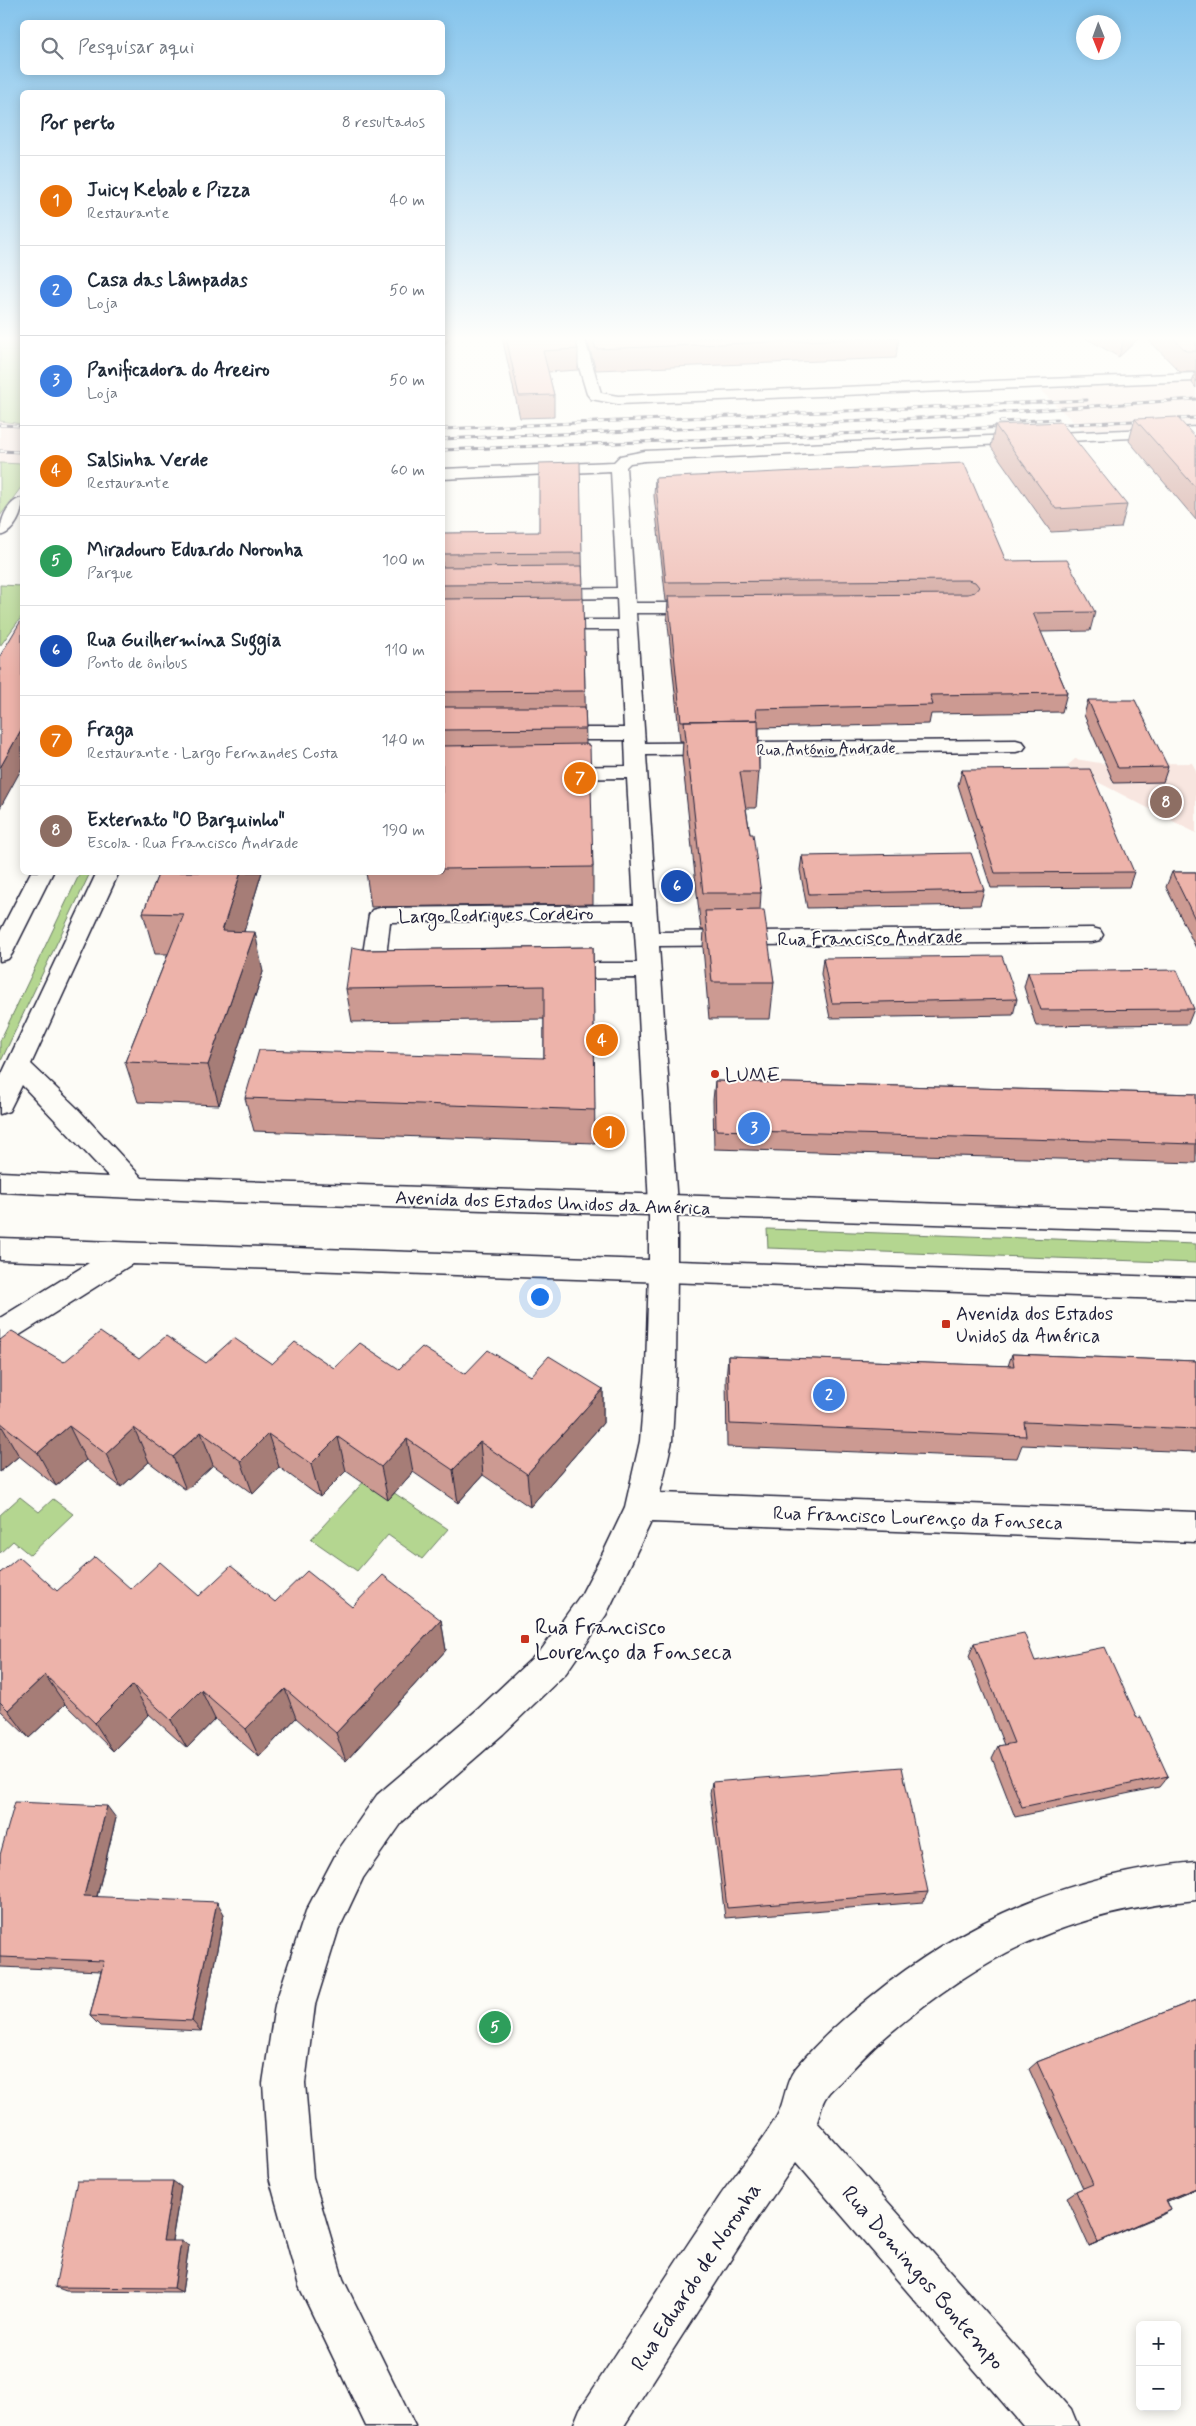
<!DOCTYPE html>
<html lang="pt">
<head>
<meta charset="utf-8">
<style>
	:root { --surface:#fff; --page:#f2f2f3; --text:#1f2937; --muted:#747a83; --line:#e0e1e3; --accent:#c8321e }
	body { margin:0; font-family:Mynerve,sans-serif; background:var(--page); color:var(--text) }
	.controls { position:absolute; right:15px; bottom:15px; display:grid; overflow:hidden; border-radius:8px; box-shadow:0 2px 12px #0003 }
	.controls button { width:45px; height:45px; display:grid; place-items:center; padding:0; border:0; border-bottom:1px solid var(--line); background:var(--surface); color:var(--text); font:25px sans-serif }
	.compass { position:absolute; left:1076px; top:15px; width:45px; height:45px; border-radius:50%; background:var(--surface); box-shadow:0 2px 12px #0003; rotate:179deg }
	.you { position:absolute; left:539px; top:1296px; width:18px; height:18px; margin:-12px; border:4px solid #fff; border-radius:50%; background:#1a73e8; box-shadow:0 0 0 8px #1a73e833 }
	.badge { display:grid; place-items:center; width:32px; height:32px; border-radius:50%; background:var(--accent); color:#fff; font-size:16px; font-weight:700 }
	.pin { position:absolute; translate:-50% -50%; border:2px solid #fff; box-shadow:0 1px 5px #0006 }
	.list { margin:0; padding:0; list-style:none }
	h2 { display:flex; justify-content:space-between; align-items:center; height:65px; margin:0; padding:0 20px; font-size:21px }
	h2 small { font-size:16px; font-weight:400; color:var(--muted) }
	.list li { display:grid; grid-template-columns:32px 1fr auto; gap:15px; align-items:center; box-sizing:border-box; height:90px; padding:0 20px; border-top:1px solid var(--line) }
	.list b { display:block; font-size:19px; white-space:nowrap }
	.list p { margin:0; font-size:16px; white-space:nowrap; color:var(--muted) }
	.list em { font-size:16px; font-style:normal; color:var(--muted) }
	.icon { flex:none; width:28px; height:28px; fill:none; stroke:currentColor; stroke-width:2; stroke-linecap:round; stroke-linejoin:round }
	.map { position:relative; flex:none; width:1196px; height:2426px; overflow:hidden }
	.search { position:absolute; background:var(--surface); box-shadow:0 2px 12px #0003; left:20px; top:20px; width:425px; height:55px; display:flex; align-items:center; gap:12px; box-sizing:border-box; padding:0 18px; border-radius:8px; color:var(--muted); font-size:19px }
	.panel { position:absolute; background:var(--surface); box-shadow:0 2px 12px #0003; left:20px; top:90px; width:425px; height:785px; border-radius:8px }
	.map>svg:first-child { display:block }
	.built { fill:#f8e6e0 }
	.green { fill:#b4d690; stroke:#6b7c66 }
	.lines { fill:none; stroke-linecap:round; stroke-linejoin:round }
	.street-casing { stroke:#22223b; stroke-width:3 }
	.primary-casing { stroke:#22223b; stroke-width:3 }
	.street { fill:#fdfcf7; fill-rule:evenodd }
	.primary { fill:#fdfcf7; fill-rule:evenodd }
	.rail-casing { stroke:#22223b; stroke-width:3 }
	.rail { stroke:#fdfcf7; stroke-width:2; stroke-dasharray:6; stroke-linecap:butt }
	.wall { fill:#cc9a92; stroke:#22223b }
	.shaded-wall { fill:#a67d77; stroke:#22223b }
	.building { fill:#edb3aa; stroke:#22223b }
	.poi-dot { fill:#c8321e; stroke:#fdfcf7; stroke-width:2 }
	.labels { text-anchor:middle; stroke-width:4; stroke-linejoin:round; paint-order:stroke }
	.far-street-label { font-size:16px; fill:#22223b; stroke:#fdfcf7 }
	.street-label { font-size:19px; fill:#22223b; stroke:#fdfcf7 }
	.poi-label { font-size:19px; fill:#22223b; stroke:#fdfcf7; text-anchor:start }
	.near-poi-label { font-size:22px; fill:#22223b; stroke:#fdfcf7; text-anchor:start }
	.near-street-label { font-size:22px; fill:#22223b; stroke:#fdfcf7 }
</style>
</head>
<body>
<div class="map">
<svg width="1196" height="2426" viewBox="0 0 1196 2426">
	<rect width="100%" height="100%" fill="#fdfcf7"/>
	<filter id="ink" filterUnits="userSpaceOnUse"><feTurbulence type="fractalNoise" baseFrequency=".02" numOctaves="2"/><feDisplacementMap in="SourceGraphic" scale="10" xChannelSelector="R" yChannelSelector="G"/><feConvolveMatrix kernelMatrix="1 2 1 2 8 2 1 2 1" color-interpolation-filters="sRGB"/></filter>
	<g filter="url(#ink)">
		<path class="built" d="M 1196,381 L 1196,425 L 1082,430 L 1040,390 Z
			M 0,421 L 22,424 L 22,464 L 0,463 Z
			M 1075,759 L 1106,764 L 1192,763 L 1196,770 L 1196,833 L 1067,766 Z"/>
		<path class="green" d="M 0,337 L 22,339 L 22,424 L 0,421 Z
			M 0,463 L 22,464 L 22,486 L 0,516 Z
			M 0,585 L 22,586 L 22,616 L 0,646 Z
			M 80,873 L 90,873 L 0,1063 L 0,1041 Z
			M 767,1229 L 1196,1244 L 1196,1263 L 768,1248 Z
			M 369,1476 L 448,1529 L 422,1559 L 388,1535 L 357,1571 L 311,1539 Z
			M 20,1497 L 39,1512 L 53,1499 L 73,1514 L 30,1555 L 13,1541 L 0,1553 L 0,1515 Z"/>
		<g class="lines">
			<defs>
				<path id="street" d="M 570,337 L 584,337 L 601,393 L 618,396 L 1196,373 L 1196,381 L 618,404 L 591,399 L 587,394 Z
					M 1196,427 L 1196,435 L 645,461 L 630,463 L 626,467 L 635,603 L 705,603 L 711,604 L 714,608 L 711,612 L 705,613 L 636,613 L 645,743 L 1016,740 L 1023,742 L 1026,746 L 1023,750 L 1016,752 L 646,755 L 658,932 L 1092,928 L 1100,930 L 1103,935 L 1100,940 L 1092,942 L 659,946 L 677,1205 L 673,1212 L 663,1215 L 653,1212 L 649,1205 L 637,978 L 555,979 L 547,976 L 543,971 L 547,966 L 555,963 L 637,963 L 634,919 L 390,922 L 385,965 L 395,967 L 399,972 L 395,977 C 384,980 375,981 364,978 L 360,973 L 369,915 L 372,910 L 380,908 L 634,905 L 627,778 L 554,779 L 547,777 L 544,773 L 547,769 L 554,767 L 626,766 L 625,740 L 549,740 L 542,738 L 539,734 L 542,730 L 549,728 L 624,728 L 619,630 L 547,630 L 541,629 L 538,625 L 541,621 L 547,620 L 618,620 L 617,598 L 546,599 L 540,598 L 537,594 L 540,590 L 546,589 L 617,588 L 611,471 L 442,479 L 442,469 L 614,462 L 620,456 L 645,451 Z
					M 22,498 C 24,512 15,532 0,536 C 0,522 6,502 22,498 Z
					M 663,1259 L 673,1262 L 677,1270 L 676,1367 L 672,1441 L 660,1493 L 1196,1512 L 1196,1542 L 651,1522 L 606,1615 L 566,1673 L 503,1734 L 403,1821 L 363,1878 L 338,1931 L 315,2005 L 305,2083 L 313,2177 L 343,2279 L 415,2426 L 366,2426 L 299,2286 L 269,2177 L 263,2083 L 275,2005 L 306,1911 L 337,1852 L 377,1795 L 477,1710 L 542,1649 L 582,1593 L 605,1549 L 625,1507 L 640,1441 L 646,1367 L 649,1270 L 653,1262 Z
					M 1196,1862 L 1196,1900 C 1070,1912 986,1952 890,2033 C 872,2048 857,2064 841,2081 C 836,2086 829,2091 826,2097 C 821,2104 820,2114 817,2122 L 1071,2409 L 1078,2426 L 1023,2426 L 796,2162 L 749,2231 L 624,2426 L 573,2426 L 580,2409 C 626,2340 670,2270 716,2202 C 735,2173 760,2146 777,2116 C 785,2102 785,2081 796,2068 C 816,2043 843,2019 868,1999 C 965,1919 1071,1874 1196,1862 Z"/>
				<path id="primary" d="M 31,872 L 53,872 L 12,954 L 8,959 L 0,961 L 0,932 Z
					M 97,872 L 119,872 L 31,1064 L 77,1108 L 142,1178 L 1196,1212 L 1196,1232 L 677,1216 L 677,1261 L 1196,1278 L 1196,1300 L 132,1264 L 10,1341 L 0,1345 L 0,1318 L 89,1263 L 0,1260 L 0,1238 L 649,1260 L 649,1215 L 226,1202 L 0,1192 L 0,1172 L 109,1177 L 22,1085 L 9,1111 L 0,1114 L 0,1078 Z"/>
			</defs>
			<use href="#street" class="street-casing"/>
			<use href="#primary" class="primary-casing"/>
			<use href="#street" class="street"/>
			<use href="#primary" class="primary"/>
			<defs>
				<path id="rail" d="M 1000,422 L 1057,419
					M 0,425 L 22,426
					M 1049,425 L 1196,418
					M 442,429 L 1087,400
					M 442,439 L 889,420 L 1196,399
					M 442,450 L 1009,427
					M 0,451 L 22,452"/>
			</defs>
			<use href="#rail" class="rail-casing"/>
			<use href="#rail" class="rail"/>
		</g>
		<path class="wall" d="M 502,337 L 574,337 L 578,349 L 578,370 L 548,372 L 554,395 L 554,417 L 520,418 Z
			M 586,337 L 899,337 L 896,358 L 596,370 Z
			M 1084,337 L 1140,337 L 1119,357 Z
			M 1146,337 L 1196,337 L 1196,388 L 1192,383 L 1195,372 L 1180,372 Z
			M 1135,419 L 1196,438 L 1196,520 L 1129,441 Z
			M 995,425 L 1127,505 L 1121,528 L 1051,532 L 991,447 Z
			M 655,478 L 1006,561 L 1095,612 L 1090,631 L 1041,632 L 1067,693 L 1062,712 L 931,714 L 929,724 L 759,728 L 759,772 L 756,808 L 746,808 L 750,834 L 761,893 L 760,910 L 774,982 L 770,1019 L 709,1019 L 703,947 L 704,930 L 701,930 L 682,757 L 683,741 L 680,741 L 667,615 L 668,601 L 666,601 L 654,496 Z
			M 442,533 L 582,553 L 586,744 L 593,867 L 593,904 L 371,907 L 366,872 L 442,872 Z
			M 1088,700 L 1168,767 L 1163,782 L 1114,783 L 1084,715 Z
			M 962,770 L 1134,872 L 1129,887 L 991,888 L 958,785 Z
			M 802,856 L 984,890 L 980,905 L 807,908 L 800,870 Z
			M 159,872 L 262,872 L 244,931 L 263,972 L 219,1105 L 138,1102 L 125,1062 L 168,954 L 155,954 L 143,913 Z
			M 1172,872 L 1196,872 L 1196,948 L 1166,887 Z
			M 593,947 L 595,1143 L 254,1131 L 245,1098 L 544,1058 L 544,1019 L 352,1022 L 346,989 L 367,950 Z
			M 823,958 L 1017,999 L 1013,1015 L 830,1018 L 821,974 Z
			M 1028,972 L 1194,1009 L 1188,1024 L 1036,1026 L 1024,987 Z
			M 715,1081 L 1196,1094 L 1196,1163 L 714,1149 L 713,1100 Z
			M 0,1340 L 64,1362 L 139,1359 L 206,1363 L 272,1364 L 334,1368 L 399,1369 L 465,1374 L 531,1376 L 603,1389 L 603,1423 L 530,1507 L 483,1475 L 458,1503 L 413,1472 L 388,1500 L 346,1471 L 320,1497 L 279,1467 L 253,1494 L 213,1465 L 186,1490 L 149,1462 L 121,1487 L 86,1460 L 56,1486 L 19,1456 L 0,1472 Z
			M 1012,1354 L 1196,1361 L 1196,1452 L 1022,1445 L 1017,1458 L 727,1447 L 726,1379 L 728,1356 L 1008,1366 Z
			M 0,1573 L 57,1591 L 131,1589 L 199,1596 L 352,1607 L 441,1620 L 446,1650 L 346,1761 L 296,1718 L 259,1757 L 215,1719 L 187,1748 L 149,1714 L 113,1751 L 65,1704 L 29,1738 L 0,1710 Z
			M 974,1643 L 1035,1661 L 1137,1718 L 1168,1776 L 1159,1787 L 1015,1817 L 992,1758 L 998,1746 L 1004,1745 L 969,1656 Z
			M 712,1782 L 928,1892 L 923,1902 L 725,1918 L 710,1793 Z
			M 116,1818 L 97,1897 L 224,1914 L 201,2031 L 100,2026 L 90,2016 L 101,1971 L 0,1967 L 0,1855 Z
			M 1196,2000 L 1196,2189 L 1167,2201 L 1171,2210 L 1089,2246 L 1067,2197 L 1076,2191 L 1083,2188 L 1029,2069 L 1037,2062 Z
			M 181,2187 L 172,2241 L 189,2245 L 182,2292 L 66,2291 L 55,2287 Z"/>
		<path class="shaded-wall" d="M 442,337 L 451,337 L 442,347 Z
			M 1124,337 L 1140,337 L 1119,357 Z
			M 22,728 L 22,768 L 0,808 L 0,768 Z
			M 241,872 L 262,872 L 232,971 L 222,931 Z
			M 255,932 L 263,972 L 219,1105 L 208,1065 Z
			M 603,1389 L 603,1423 L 530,1507 L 527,1474 Z
			M 0,1423 L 19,1456 L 0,1472 Z
			M 69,1426 L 86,1460 L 56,1486 L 38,1453 Z
			M 134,1428 L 149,1462 L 121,1487 L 106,1454 Z
			M 201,1432 L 213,1465 L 186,1490 L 173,1457 Z
			M 268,1434 L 279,1467 L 253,1494 L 241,1461 Z
			M 338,1437 L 346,1471 L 320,1497 L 311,1464 Z
			M 407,1439 L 413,1472 L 388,1500 L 381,1467 Z
			M 480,1442 L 483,1475 L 458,1503 L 453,1470 Z
			M 441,1620 L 446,1650 L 346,1761 L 336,1733 Z
			M 45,1675 L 65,1704 L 29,1738 L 8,1710 Z
			M 133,1685 L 149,1714 L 113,1751 L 95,1723 Z
			M 285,1689 L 296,1718 L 259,1757 L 246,1729 Z
			M 201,1690 L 215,1719 L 187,1748 L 171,1720 Z
			M 107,1806 L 116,1818 L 94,1908 L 84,1896 Z
			M 217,1902 L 224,1914 L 201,2031 L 192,2021 Z
			M 173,2181 L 181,2187 L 171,2246 L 163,2241 Z
			M 1196,2188 L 1196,2189 L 1156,2206 L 1166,2200 Z
			M 1171,2210 L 1160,2216 L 1089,2246 L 1098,2242 Z
			M 181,2241 L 189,2245 L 182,2292 L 174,2288 Z"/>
		<path class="building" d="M 506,337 L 574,337 L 578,349 L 543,351 L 554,395 L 519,396 Z
			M 592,337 L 899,337 L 596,349 Z
			M 1172,337 L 1196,337 L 1196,351 L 1186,351 Z
			M 1177,417 L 1196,438 L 1196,488 L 1135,419 Z
			M 1061,422 L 1127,505 L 1056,509 L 995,425 Z
			M 580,462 L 582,553 L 442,554 L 442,533 L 539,532 L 539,463 Z
			M 964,463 L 1006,561 L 1067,560 L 1095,612 L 1033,613 L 1067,693 L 930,695 L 933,705 L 756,709 L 757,720 L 681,721 L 668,596 L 968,594 L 975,592 L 979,587 L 975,582 L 968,580 L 666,582 L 655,478 Z
			M 582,566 L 583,584 L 442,585 L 442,567 Z
			M 583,598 L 585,691 L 442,692 L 442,599 Z
			M 22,619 L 22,728 L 0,768 L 0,656 Z
			M 1088,700 L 1135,700 L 1168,767 L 1118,768 Z
			M 442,707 L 585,707 L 586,729 L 442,730 Z
			M 758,720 L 759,772 L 740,772 L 750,834 L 753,834 L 761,893 L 703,893 L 684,721 Z
			M 586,744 L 590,746 L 593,867 L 442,869 L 442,746 Z
			M 1090,769 L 1134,872 L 995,873 L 962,770 Z
			M 971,853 L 984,890 L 809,894 L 802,856 Z
			M 159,872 L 241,872 L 222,931 L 255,932 L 208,1065 L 125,1062 L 184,914 L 143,913 Z
			M 1172,872 L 1196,872 L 1196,921 Z
			M 764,910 L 774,982 L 712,982 L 705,911 Z
			M 352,947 L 367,950 L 593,947 L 595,1110 L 245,1098 L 259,1050 L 544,1058 L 544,986 L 346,989 Z
			M 1002,956 L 1017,999 L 832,1003 L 823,958 Z
			M 1177,970 L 1194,1009 L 1041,1010 L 1028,972 Z
			M 715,1081 L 1196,1094 L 1196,1144 L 716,1130 Z
			M 12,1331 L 64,1362 L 100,1332 L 139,1359 L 166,1336 L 206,1363 L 234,1338 L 272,1364 L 295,1342 L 334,1368 L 360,1343 L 399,1369 L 422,1347 L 465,1374 L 488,1350 L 531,1376 L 549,1356 L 603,1389 L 527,1474 L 480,1442 L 453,1470 L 407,1439 L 381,1467 L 338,1437 L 311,1464 L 268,1434 L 241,1461 L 201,1432 L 173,1457 L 134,1428 L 106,1454 L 69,1426 L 38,1453 L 0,1422 L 0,1340 Z
			M 1012,1354 L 1196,1361 L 1196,1429 L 1024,1422 L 1026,1436 L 730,1424 L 728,1356 L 1014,1366 Z
			M 19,1557 L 57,1591 L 95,1557 L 131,1589 L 160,1562 L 199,1596 L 231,1566 L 275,1602 L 307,1571 L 352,1607 L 383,1575 L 441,1620 L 336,1733 L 285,1689 L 246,1729 L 201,1690 L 171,1720 L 133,1685 L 95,1723 L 45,1675 L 8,1710 L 0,1702 L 0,1573 Z
			M 1024,1633 L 1035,1661 L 1105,1647 L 1137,1718 L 1141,1717 L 1168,1776 L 1022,1807 L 998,1746 L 1014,1743 L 974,1643 Z
			M 902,1767 L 928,1892 L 727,1908 L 712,1782 Z
			M 15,1802 L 107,1806 L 84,1896 L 217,1902 L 192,2021 L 90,2016 L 104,1961 L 0,1957 L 0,1855 Z
			M 1196,2000 L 1196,2188 L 1166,2200 L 1171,2210 L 1098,2242 L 1076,2191 L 1093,2184 L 1037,2062 Z
			M 77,2181 L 173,2181 L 163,2241 L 181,2241 L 174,2288 L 55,2287 Z"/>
	</g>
	<linearGradient id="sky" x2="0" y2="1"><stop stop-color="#85c4ec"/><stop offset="0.5" stop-color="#fefefb"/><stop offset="1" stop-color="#fefefb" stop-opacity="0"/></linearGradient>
	<rect width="1196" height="677" fill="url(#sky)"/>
	<g class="poi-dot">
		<circle cx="715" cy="1074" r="5"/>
		<rect x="941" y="1319" width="10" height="10" rx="2.5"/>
		<rect x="520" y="1634" width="10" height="10" rx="2.5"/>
	</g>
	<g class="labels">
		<g class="far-street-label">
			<text transform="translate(826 748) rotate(-1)" y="6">Rua António Andrade</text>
		</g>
		<g class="street-label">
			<text transform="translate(496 914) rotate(-1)" y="7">Largo Rodrigues Cordeiro</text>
			<text transform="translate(870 937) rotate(-1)" y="7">Rua Francisco Andrade</text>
			<text transform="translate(553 1202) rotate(2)" y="7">Avenida dos Estados Unidos da América</text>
			<text transform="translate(918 1517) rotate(2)" y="7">Rua Francisco Lourenço da Fonseca</text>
		</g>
		<g class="poi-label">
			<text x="725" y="1081">LUME</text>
			<text x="956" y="1320">Avenida dos Estados<tspan x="956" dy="22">Unidos da América</tspan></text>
		</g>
		<g class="near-poi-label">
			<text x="535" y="1634">Rua Francisco<tspan x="535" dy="25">Lourenço da Fonseca</tspan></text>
		</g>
		<g class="near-street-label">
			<text transform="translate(695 2276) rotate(-57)" y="8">Rua Eduardo de Noronha</text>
			<text transform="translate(924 2277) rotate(49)" y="8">Rua Domingos Bontempo</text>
		</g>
	</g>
</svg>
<div class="controls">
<button>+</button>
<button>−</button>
</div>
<svg class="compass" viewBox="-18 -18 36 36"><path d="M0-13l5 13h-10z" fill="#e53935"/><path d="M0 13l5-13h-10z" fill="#747a83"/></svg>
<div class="you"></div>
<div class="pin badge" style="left:609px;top:1132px;background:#e8710a">1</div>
<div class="pin badge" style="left:829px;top:1395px;background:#3f7fe0">2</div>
<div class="pin badge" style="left:754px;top:1128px;background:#3f7fe0">3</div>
<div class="pin badge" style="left:602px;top:1040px;background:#e8710a">4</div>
<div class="pin badge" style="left:495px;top:2027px;background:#2e9e5b">5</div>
<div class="pin badge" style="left:677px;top:886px;background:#1a4fb4">6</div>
<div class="pin badge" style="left:580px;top:778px;background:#e8710a">7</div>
<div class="pin badge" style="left:1166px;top:802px;background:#8d6e63">8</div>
<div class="search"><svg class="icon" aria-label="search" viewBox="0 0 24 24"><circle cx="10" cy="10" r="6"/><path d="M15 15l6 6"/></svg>Pesquisar aqui</div>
<section class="panel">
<h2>Por perto<small>8 resultados</small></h2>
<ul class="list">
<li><span class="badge" style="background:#e8710a">1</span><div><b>Juicy Kebab e Pizza</b><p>Restaurante</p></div><em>40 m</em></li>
<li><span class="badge" style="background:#3f7fe0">2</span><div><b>Casa das Lâmpadas</b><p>Loja</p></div><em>50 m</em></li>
<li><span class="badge" style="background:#3f7fe0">3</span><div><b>Panificadora do Areeiro</b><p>Loja</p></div><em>50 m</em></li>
<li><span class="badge" style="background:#e8710a">4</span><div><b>Salsinha Verde</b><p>Restaurante</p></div><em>60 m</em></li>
<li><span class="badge" style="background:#2e9e5b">5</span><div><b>Miradouro Eduardo Noronha</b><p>Parque</p></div><em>100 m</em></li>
<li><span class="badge" style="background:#1a4fb4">6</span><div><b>Rua Guilhermina Suggia</b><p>Ponto de ônibus</p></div><em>110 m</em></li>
<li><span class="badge" style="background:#e8710a">7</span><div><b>Fraga</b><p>Restaurante · Largo Fernandes Costa</p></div><em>140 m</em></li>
<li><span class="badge" style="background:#8d6e63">8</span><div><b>Externato &quot;O Barquinho&quot;</b><p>Escola · Rua Francisco Andrade</p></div><em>190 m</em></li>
</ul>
</section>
</div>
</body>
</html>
